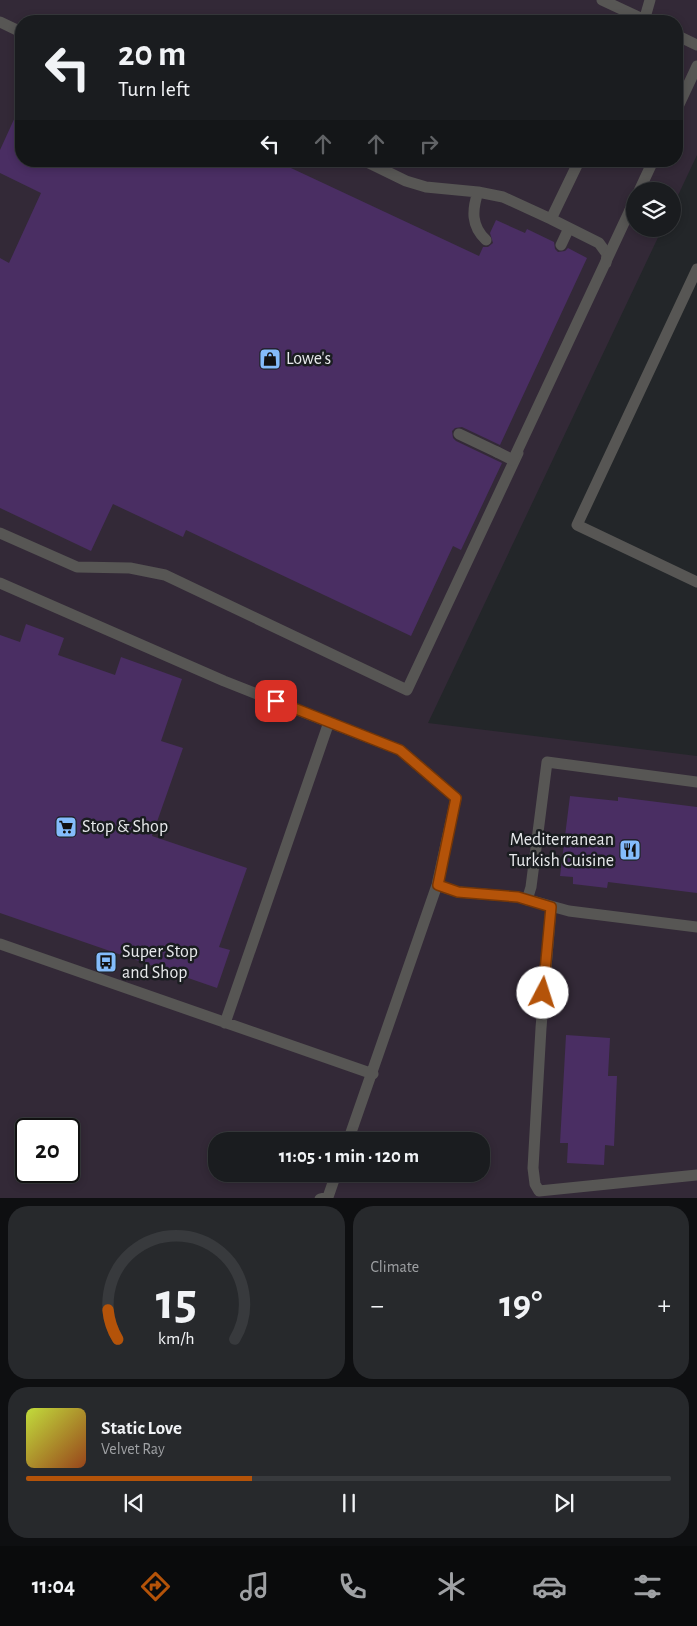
<!DOCTYPE html>
<html lang="en">
<head>
<meta charset="utf-8">
<style>
	body { margin:0; font-family:"Alegreya Sans",sans-serif; background:#27292c; color:#f1f3f6; height:100vh; display:flex; flex-direction:column; font-size:19px; white-space:nowrap }
	* { box-sizing:border-box; margin:0 }
	p { font-size:16px; color:#9fa1a4 }
	.icon { flex:none; width:28px; height:28px; fill:none; stroke:currentColor; stroke-width:2; stroke-linecap:round; stroke-linejoin:round }
	.map { position:relative; height:1198px; overflow:hidden }
	.details { display:flex; flex-direction:column; gap:8px; padding:8px; background:#0e0f11; flex:1 }
	.details>* { flex:none }
	.hud { position:absolute; left:15px; top:15px; width:668px; height:152px; border-radius:20px; box-shadow:0 2px 8px #0003,0 0 0 1px #383a3d; background:#1a1c1f; color:#f1f3f6; overflow:hidden }
	.buttons { position:absolute; left:626px; top:182px; display:grid; gap:10px }
	.buttons a { display:grid; place-items:center; width:55px; height:55px; border-radius:50%; background:#1a1c1f; box-shadow:0 2px 8px #0003,0 0 0 1px #383a3d; font-size:25px }
	.speed { position:absolute; left:15px; top:1118px; display:flex; gap:10px; font-size:25px; font-weight:700; text-align:center }
	.speed>* { display:grid; place-content:center; width:65px; height:65px; border-radius:50%; background:#1a1c1f; box-shadow:0 2px 8px #0003,0 0 0 1px #383a3d; line-height:1 }
	.speed .limit { border:2px solid #111; border-radius:8px; background:#fff; color:#111 }
	.pin { position:absolute; display:grid; place-items:center; width:42px; height:42px; color:#fff; margin:-21px; border-radius:10px; box-shadow:0 2px 8px #0006 }
	.me { position:absolute; width:55px; margin:-28px; rotate:5deg; stroke-linejoin:round; filter:drop-shadow(0 0 4px #0008) }
	.turn { display:flex; align-items:center; gap:18px; height:105px; padding:0 20px; font-size:22px }
	.turn .icon { width:65px; height:65px; stroke-width:2.5 }
	.turn b { display:block; font-size:35px; line-height:42px }
	.lanes { display:flex; align-items:center; height:48px; padding:0 20px; background:#0003; justify-content:center; gap:25px; direction:ltr }
	.lanes .off { opacity:.35 }
	.big { font-size:38px; font-weight:700; line-height:1.1 }
	.details .card { flex:1; display:flex; flex-direction:column; justify-content:center; gap:8px; min-width:0; padding:0 18px; border-radius:20px; background:#27292c }
	.details .dial { align-items:center; gap:0 }
	.dial svg { height:130px; overflow:visible; fill:none; stroke:#383a3d; stroke-width:7; stroke-linecap:round; text-anchor:middle }
	.dial text { fill:#f1f3f6; stroke:none }
	.song { display:flex; align-items:center; gap:15px }
	.cover { width:60px; height:60px; border-radius:8px; background:linear-gradient(135deg,hsl(70 70% 55%),hsl(20 70% 35%)) }
	.played { height:5px; border-radius:2px; background:linear-gradient(90deg,#b45309 35%,#383a3d 35%) }
	.keys { display:flex; justify-content:space-around; direction:ltr }
	.heat { display:flex; justify-content:space-between; align-items:center; font-size:28px; direction:ltr }
	.details .tiles { flex:1; display:grid; gap:8px; grid-template-columns:1fr 1fr }
	.card:last-child { grid-column:span 2 }
	.trip { position:absolute; left:208px; top:1132px; width:282px; height:50px; border-radius:20px; background:#1a1c1f; box-shadow:0 2px 8px #0003,0 0 0 1px #383a3d; font-weight:700; line-height:50px; text-align:center }
	.dock { display:flex; height:80px; justify-content:space-around; align-items:center; background:#0a0b0c; color:#9fa1a4 }
	.dock .icon { width:35px; height:35px }
	.dock .current { color:#b45309 }
	.dock b { font-size:22px; color:#f1f3f6 }
	.map>svg:first-child { display:block }
</style>
</head>
<body>
<div class="map">
<svg width="697" height="1199" viewBox="0 0 697 1199">
	<rect width="100%" height="100%" fill="#232629"/>
	<path fill="#332937" fill-rule="evenodd" d="M0,0H697V155L673,206L672,191H635V229H662L428,723L697,756V1198L0,1199ZM21,21H676V161H21ZM26,1129H69V1171H26ZM216,1141H481V1174H216Z"/>
	<path fill="#4a2e63" d="M21,104V161H276L479,256L483,247H488L493,243L490,233L496,220L525,233L527,229L554,242L555,249L558,252L565,251L568,248L587,258L500,445L462,427L455,428L452,431L453,438L456,441L502,463L461,550L453,546L411,636L186,530L183,537L113,504L91,551L0,508V258L9,263L41,193L0,173V150Z
		M26,624L64,638L58,655L115,675L121,657L182,679L161,741L183,748L152,836L247,868L219,947L230,950L217,988L0,913V635L20,642Z
		M570,796L618,801V797L697,807V893L608,882L607,888L573,884V877L560,876Z
		M566,1035L610,1038L608,1076H617L614,1146L605,1145L604,1165L567,1163L568,1143H560Z"/>
	<g fill="none" stroke-linecap="round" stroke-linejoin="round">
		<path stroke="#575654" stroke-width="11" d="M602,0L647,21
			M644,21L650,0
			M0,22L21,32
			M676,35L697,45
			M676,111L697,66
			M365,161L406,181L426,187L478,192L503,197L551,219
			M579,161L551,219L599,243L607,254L606,263
			M639,191L653,161
			M478,192C472,210 471,226 486,240
			M630,210L635,199
			M561,245L569,228
			M697,269L577,525L697,582
			M459,434L497,452
			M0,533L77,567L130,568L165,575L407,690L518,453
			M0,583L224,681L400,750L456,798L437,885L348,1141
			M437,885L458,892L518,897L569,911L697,927
			M527,900L531,887L547,762L697,782
			M551,907L541,1028L533,1168L535,1184L539,1191L697,1175
			M0,944L373,1074
			M225,1023L329,722
			M320,1199L328,1197L336,1174"/>
		<path stroke="#575654" stroke-width="11" d="M497,452L513,460L630,210"/>
	</g>
	<g fill="none" stroke-linecap="round" stroke-linejoin="round">
		<g stroke="#753606" stroke-width="12">
			<path id="route" d="M276,701L400,750L456,798L438,885L458,892L518,897L551,907L543,993"/>
		</g>
		<use href="#route" stroke="#b45309" stroke-width="9"/>
	</g>
	<defs>
		<g id="shop-square" transform="scale(1.125)"><rect x="-9" y="-9" width="18" height="18" rx="4" fill="#84bcfb" stroke="#1a1d20"/><path d="M-5-2.5h2.3a2.7 3.5 0 0 1 5.4 0H5L5.5 6h-11ZM-1.5-2.5h3a1.5 2.3 0 0 0-3 0Z" fill="#111"/></g>
		<g id="supermarket-square" transform="scale(1.125)"><rect x="-9" y="-9" width="18" height="18" rx="4" fill="#84bcfb" stroke="#1a1d20"/><path d="M-6-5.5h2.5l.6 2H6L4.5 2H-2.5L-4.4-4H-6ZM-1.5 3.2a1.3 1.3 0 1 0 .1 0ZM3 3.2a1.3 1.3 0 1 0 .1 0Z" fill="#111"/></g>
		<g id="restaurant-square" transform="scale(1.125)"><rect x="-9" y="-9" width="18" height="18" rx="4" fill="#84bcfb" stroke="#1a1d20"/><path d="M-5-6h1v4h1v-4h1v4h1v-4h1v5L-1.5 .5V6h-2V.5L-5-1ZM5-6V6H3V1.5H1.5Q1.5-4 5-6Z" fill="#111"/></g>
		<g id="bus-square" transform="scale(1.125)"><rect x="-9" y="-9" width="18" height="18" rx="4" fill="#84bcfb" stroke="#1a1d20"/><path d="M-5-6H5V4H4V6H2V4H-2V6H-4V4H-5ZM-3.5-4V0h7V-4ZM-3.5 1.2v1.5H-2V1.2ZM2 1.2v1.5H3.5V1.2Z" fill="#111"/></g>
	</defs>
	<g fill-rule="evenodd">
		<use href="#shop-square" x="270" y="359"/>
		<use href="#supermarket-square" x="66" y="827"/>
		<use href="#restaurant-square" x="630" y="850"/>
		<use href="#bus-square" x="106" y="962"/>
	</g>
	<g text-anchor="middle" dominant-baseline="central" stroke-width="5" stroke-linejoin="round" paint-order="stroke">
		<g font-size="18" fill="#e7e9eb" stroke="#1a1d20" text-anchor="start">
			<text x="286" y="359">Lowe's</text>
			<text x="82" y="827">Stop &amp; Shop</text>
			<text x="614" y="840" text-anchor="end">Mediterranean<tspan x="614" dy="21">Turkish Cuisine</tspan></text>
			<text x="122" y="952">Super Stop<tspan x="122" dy="21">and Shop</tspan></text>
		</g>
	</g>
</svg>
<div class="buttons">
<a><svg class="icon" aria-label="layers" viewBox="0 0 24 24"><path d="M12 4l9 5-9 5-9-5zM3 14l9 5 9-5"/></svg></a>
</div>
<div class="speed"><div class="limit">20</div></div>
<div class="pin" style="left:276px;top:701px;background:#d93025"><svg class="icon" aria-label="arrive" viewBox="0 0 24 24"><path d="M6 21V4h12l-3 4 3 4H6"/></svg></div>
<svg class="me" style="left:543px;top:993px" viewBox="-20 -20 40 40"><circle r="19" fill="#fff"/><path d="M0-13L10 11 0 6-10 11z" fill="#b45309"/></svg>
<div class="trip">11:05 · 1 min · 120 m</div>
<div class="hud">
<div class="turn"><svg class="icon" aria-label="left" viewBox="0 0 24 24"><path d="M17 20v-9H6M10 6l-5 5 5 5"/></svg><div><b>20 m</b>Turn left</div></div>
<div class="lanes"><svg class="icon" aria-label="left" viewBox="0 0 24 24"><path d="M17 20v-9H6M10 6l-5 5 5 5"/></svg><svg class="icon off" aria-label="ahead" viewBox="0 0 24 24"><path d="M12 20V5M6 11l6-6 6 6"/></svg><svg class="icon off" aria-label="ahead" viewBox="0 0 24 24"><path d="M12 20V5M6 11l6-6 6 6"/></svg><svg class="icon off" aria-label="right" viewBox="0 0 24 24"><path d="M7 20v-9h11M14 6l5 5-5 5"/></svg></div>
</div>
</div>
<section class="details">
<div class="tiles">
<div class="card dial"><svg viewBox="0 0 100 80">
<path d="M14 69A42 42 0 1 1 86 69"/>
<path d="M14 69A42 42 0 0 1 8 51" stroke="#b45309"/>
<text x="50" y="56" font-size="32" font-weight="700">15</text>
<text x="50" y="72" font-size="11">km/h</text>
</svg></div>
<div class="card"><p>Climate</p>
<div class="heat"><a>−</a><b class="big">19°</b><a>+</a></div>
</div>
<div class="card">
<div class="song"><i class="cover"></i><div><b>Static Love</b><p>Velvet Ray</p></div></div>
<div class="played"></div>
<div class="keys"><svg class="icon" aria-label="previous" viewBox="0 0 24 24"><path d="M18 5L8 12l10 7zM5 5v14"/></svg><svg class="icon" aria-label="pause" viewBox="0 0 24 24"><path d="M8 5v14M16 5v14"/></svg><svg class="icon" aria-label="next" viewBox="0 0 24 24"><path d="M6 5l10 7-10 7zM19 5v14"/></svg></div>
</div>
</div>
</section>
<nav class="dock">
<b>11:04</b>
<svg class="icon current" aria-label="directions" viewBox="0 0 24 24"><path d="M12 3l9 9-9 9-9-9zM9 14v-3h6M13 9l2 2-2 2"/></svg>
<svg class="icon" aria-label="music" viewBox="0 0 24 24"><path d="M9 18V5l10-2v13"/><circle cx="6" cy="18" r="3"/><circle cx="16" cy="16" r="3"/></svg>
<svg class="icon" aria-label="phone" viewBox="0 0 24 24"><path d="M5 4h4l2 5-3 2q2 4 5 5l2-3 5 2v4C11 20 4 13 5 4z"/></svg>
<svg class="icon" aria-label="climate" viewBox="0 0 24 24"><path d="M12 3v18M4 7l16 10M4 17L20 7"/></svg>
<svg class="icon" aria-label="car" viewBox="0 0 24 24"><path d="M5 17H2v-5l4-1 3-4h7l3 4 3 1v5h-3M9 17h6M6 11h13"/><circle cx="7" cy="17" r="2"/><circle cx="17" cy="17" r="2"/></svg>
<svg class="icon" aria-label="filters" viewBox="0 0 24 24"><path d="M4 7h16M4 17h16"/><circle cx="9" cy="7" r="2"/><circle cx="15" cy="17" r="2"/></svg>
</nav>
</body>
</html>
